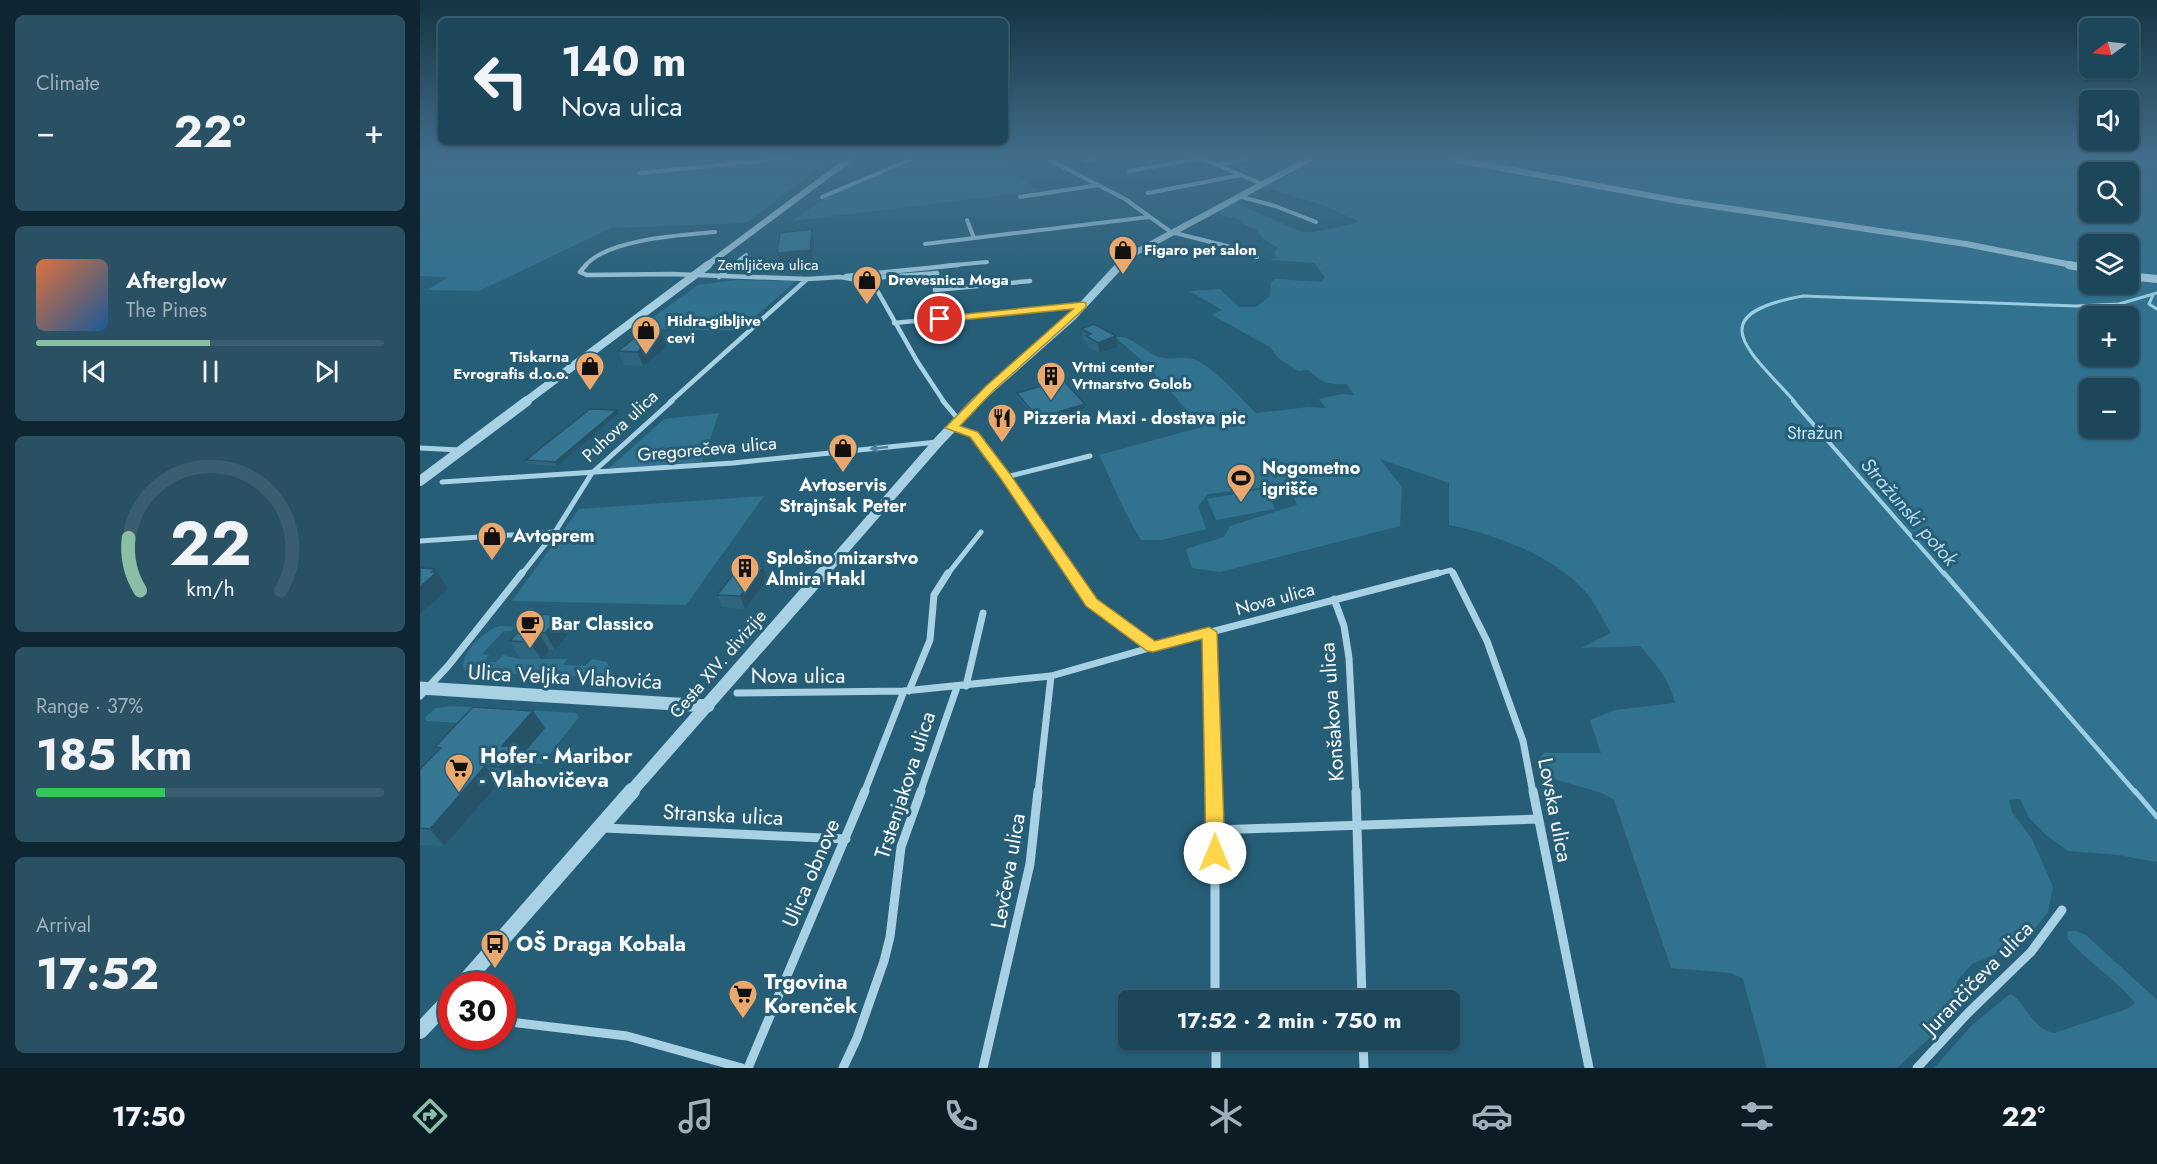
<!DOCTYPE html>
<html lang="en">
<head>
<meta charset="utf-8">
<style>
	body { margin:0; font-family:Jost,sans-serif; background:#295063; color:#f1f3f6; height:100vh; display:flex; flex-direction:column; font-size:22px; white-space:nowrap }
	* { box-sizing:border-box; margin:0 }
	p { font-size:20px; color:#a0b1bb }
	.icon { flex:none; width:33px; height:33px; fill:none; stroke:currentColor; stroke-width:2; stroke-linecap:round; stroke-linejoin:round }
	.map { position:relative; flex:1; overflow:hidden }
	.details { display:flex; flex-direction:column; gap:15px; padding:15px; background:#0f2632; width:420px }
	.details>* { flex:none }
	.hud { position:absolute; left:18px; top:18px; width:570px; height:126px; border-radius:9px; box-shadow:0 2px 4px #0004,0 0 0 2px #3a5e70; background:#1c465a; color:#f1f3f6; overflow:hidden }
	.needle { width:39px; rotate:255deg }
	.tools { position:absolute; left:1659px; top:18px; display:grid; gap:12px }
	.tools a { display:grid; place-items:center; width:60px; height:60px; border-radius:9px; background:#1c465a; box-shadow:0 2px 4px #0004,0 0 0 2px #3a5e70; font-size:30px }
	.speed { position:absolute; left:18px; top:972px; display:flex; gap:12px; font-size:30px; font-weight:700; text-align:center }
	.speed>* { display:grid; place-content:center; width:78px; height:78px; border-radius:50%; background:#1c465a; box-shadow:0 2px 4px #0004,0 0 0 2px #3a5e70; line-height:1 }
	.speed .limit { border:9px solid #d22; background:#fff; color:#111 }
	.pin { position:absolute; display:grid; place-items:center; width:51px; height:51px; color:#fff; margin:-26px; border:3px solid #fff; border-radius:50%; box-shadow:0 2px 6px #0007 }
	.me { position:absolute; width:66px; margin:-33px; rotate:0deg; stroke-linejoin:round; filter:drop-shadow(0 0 4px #0008) }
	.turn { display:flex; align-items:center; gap:21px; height:126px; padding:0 24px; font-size:27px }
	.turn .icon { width:78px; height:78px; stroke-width:2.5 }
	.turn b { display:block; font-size:42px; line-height:51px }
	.big { font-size:45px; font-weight:700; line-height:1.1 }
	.details .card { flex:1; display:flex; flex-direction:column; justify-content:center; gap:9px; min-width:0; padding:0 21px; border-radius:9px; background:#295063 }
	.details .dial { align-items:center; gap:0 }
	.dial svg { height:156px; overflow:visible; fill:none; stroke:#3a5e70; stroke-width:7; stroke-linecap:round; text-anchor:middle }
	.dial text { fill:#f1f3f6; stroke:none }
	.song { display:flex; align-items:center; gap:18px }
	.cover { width:72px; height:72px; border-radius:9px; background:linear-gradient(135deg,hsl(20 70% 55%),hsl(210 70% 35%)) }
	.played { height:6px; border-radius:3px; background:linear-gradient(90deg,#8abfa5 50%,#3a5e70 50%) }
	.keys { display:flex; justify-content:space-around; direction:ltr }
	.heat { display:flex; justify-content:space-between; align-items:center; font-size:33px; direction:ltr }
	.charge { height:9px; border-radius:4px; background:linear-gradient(90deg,#34c759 37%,#3a5e70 0) }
	.trip { position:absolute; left:698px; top:990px; width:342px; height:60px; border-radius:9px; background:#1c465a; box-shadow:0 2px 4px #0004,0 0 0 2px #3a5e70; font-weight:700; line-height:60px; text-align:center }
	.tabs { display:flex; height:96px; justify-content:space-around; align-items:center; background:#0b1c24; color:#a0b1bb }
	.tabs .icon { width:42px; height:42px }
	.tabs .on { color:#8abfa5 }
	.tabs b { font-size:27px; color:#f1f3f6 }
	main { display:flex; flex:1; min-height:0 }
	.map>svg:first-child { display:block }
</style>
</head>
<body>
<main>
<section class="details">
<div class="card"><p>Climate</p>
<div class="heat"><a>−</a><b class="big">22°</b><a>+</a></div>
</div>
<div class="card">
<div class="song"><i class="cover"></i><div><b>Afterglow</b><p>The Pines</p></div></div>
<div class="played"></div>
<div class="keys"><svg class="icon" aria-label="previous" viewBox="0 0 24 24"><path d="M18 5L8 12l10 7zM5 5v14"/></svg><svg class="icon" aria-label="pause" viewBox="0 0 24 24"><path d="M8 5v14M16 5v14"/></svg><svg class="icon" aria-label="next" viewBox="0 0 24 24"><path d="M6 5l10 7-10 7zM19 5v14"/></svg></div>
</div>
<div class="card dial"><svg viewBox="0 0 100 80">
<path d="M14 69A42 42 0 1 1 86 69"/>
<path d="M14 69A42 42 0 0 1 8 42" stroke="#8abfa5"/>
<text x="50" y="56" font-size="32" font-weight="700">22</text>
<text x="50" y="72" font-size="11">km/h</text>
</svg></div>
<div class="card"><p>Range · 37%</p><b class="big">185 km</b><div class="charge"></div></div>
<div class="card"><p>Arrival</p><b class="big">17:52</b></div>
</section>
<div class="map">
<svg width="1737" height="1068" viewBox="0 0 1737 1068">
	<rect width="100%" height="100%" fill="#265e78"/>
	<path fill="#31728f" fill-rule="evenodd" d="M27,158H412L326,223L191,228L59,291L7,290L28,277L0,276V170Z
		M548,158H578L618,191L372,221L402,200L435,183L480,165Z
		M902,158H948L978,164L1009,158H1737V862L1698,855L1648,851L1626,835L1610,819L1600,799L1589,800L1592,812L1612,839L1633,887L1628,912L1604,942L1552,964L1537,981L1530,1019L1477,1068H1347L1323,979L1311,973L1251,968L1194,800L1182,793L1127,777L1121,768L1120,758L1124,753H1181L1170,720L1195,710L1255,703C1250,680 1235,663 1220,646L1161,648L1191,633C1182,619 1175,602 1164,590C1132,555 1074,534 1029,525V483L960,459L982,487L980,526L800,572L772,568L766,549L804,537L810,526L877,505L870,484L788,494L778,506L786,529L742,540H721C704,513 693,484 679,455L782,427L726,364L695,337C711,335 723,350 736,356C748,361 761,356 773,359C794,366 819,397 836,413L888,407L906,408L899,399L922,394L934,395L927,384C909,385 902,383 888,370L878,371L858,358L850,347L792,315L802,310L769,291L800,289L819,307H836L850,296L851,283L855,279L901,282L905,277L894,263L849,260L857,258L854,254L858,248L845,240L835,229L825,225L822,220L805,216L798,212L814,202L882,232H893L933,224L937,222L936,220L900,204L843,187ZM1670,172H1708V212H1670ZM1670,244H1708V284H1670ZM1670,316H1708V356H1670ZM1670,388H1708V428H1670Z
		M316,280L376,281L319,331L218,328L278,285Z
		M299,413L282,462L188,469L244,419Z
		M845,489L855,509L796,520L787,499Z
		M344,496L266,605L92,601L159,509Z
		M80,626L95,627L91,631H84L62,654L69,655L64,662H76L83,655L100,659H147L143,665L165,666L172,659L187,662L189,667L181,677L59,673L44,670C39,653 65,630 80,626Z
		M32,706L157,713L159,717L122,764L96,763L125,728L6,721L5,717L16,708Z
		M1648,931H1656L1666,935L1737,1000V1068H1514L1552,1025L1590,994C1606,1001 1610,1028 1634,1033L1707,1009L1715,1003C1695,978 1667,962 1647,938Z"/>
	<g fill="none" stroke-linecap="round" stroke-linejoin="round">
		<path stroke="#9ccfe3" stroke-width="3" d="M1733,295L1729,304L1737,309
			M1375,402C1331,352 1278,315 1383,296L1656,306L1699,304L1737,293"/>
		<path stroke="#9ccfe3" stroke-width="4" d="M1373,401L1525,575"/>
		<path stroke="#9ccfe3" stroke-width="4.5" d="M1524,573L1716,793"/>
		<path stroke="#9ccfe3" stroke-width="5" d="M1715,791L1737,817"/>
		<path stroke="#a8d1e3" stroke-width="4" d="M626,158L705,199L751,232L807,246L837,257
			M781,158L842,184
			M665,160L677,158
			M798,165L829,158
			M709,171L781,158
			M219,173L373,158
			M728,193L821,175
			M818,196L855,206L896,222
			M402,197L494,158
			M600,197L679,185
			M547,220L554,238
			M505,244L729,217
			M165,266C187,239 261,235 295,232
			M312,266L326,255
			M523,266L567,262"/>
		<path stroke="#a8d1e3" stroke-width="4.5" d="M166,265L160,272L167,275L251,274L387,279L420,277L444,281L458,292L497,361L524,402
			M426,276L538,265
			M299,277L314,265
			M439,279L517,273L515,290L610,281
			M474,323L663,305
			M250,402L387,279"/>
		<path stroke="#a8d1e3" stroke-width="5" d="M523,401L539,420
			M531,428L554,435L586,477L652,575
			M0,448L40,450
			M586,477L670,456
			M22,482L313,463L517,442
			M0,541L135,532
			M101,575L135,532L172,473L252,401
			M527,575L561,532
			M1013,575L1031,570L1033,575"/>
		<path stroke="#a8d1e3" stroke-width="7" d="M651,573L671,602L733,647
			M1033,573L1067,641L1103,741L1113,793
			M914,599L924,626L929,658L936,793
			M789,632L795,793
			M546,686L563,613
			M489,691L510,640L514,595L528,573
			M317,693L484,691L631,676L733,647L1018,573
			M0,696L28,666L102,573
			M444,793L484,691
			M500,793L537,687
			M618,793L631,676"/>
		<path stroke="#a8d1e3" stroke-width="9" d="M795,791V1000
			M936,791L942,1000
			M1113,791L1169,1068
			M184,828L426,839
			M796,830L1118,819
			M82,1021L207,1036L322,1068
			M796,1040V1068
			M943,1040L944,1068
			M328,1068L445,791
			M423,1068L437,1038L464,961L470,937L481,847L501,791
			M563,1068L610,864L618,791
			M1497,1068L1548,1013L1611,952L1642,910"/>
		<path stroke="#a8d1e3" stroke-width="6" d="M1027,158L1259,201L1546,244L1657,266
			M286,266L431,158
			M698,266L711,255L891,158"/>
		<path stroke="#a8d1e3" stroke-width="8" d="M1649,265L1670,269
			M1708,276L1737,279
			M105,402L288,265
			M556,402L652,317L700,265"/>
		<path stroke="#a8d1e3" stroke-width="10" d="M0,481L107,401
			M402,575L518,442L557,401"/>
		<path stroke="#a8d1e3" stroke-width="13" d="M0,688L288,706
			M210,793L403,573"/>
		<path stroke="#a8d1e3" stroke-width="16" d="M41,986L212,791
			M0,1031L32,997"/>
	</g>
	<path fill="#2e667f" d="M661,329L696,336L697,347L679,353L668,347L667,342L663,340Z
		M241,332L247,347L223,366L204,365L198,351Z
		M597,393L665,408L618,421L597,396Z
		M198,414L137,466L108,464L106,460Z
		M343,567L348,579L325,609L302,607L297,595Z
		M114,614L150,632L135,650H129L121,659H100L90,641Z
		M113,711L125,728L102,755L108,764L91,785L78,784L24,846L0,845V769L17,751L15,747Z"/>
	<path fill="#265368" d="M392,229L394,239L393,259L360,263L357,253Z
		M241,332L247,347L223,366L217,352Z
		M696,336L697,347L679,353L678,343Z
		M665,404V408L618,421V418Z
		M197,410L198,414L137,466L135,462Z
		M343,567L348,579L325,609L320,596Z
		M15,569L28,589L0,614V587Z
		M141,615L150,632L135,650L125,633Z
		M119,632L129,650L121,659L110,642Z
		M113,711L125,728L102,755L108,764L91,785L79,767L82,746Z
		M65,766L78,784L24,846L10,829Z"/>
	<path fill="#367794" stroke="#265368" stroke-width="1.5" d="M392,229L390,250L357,253L360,233Z
		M674,324L696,336L678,343L666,336L671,334L661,329Z
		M222,332H241L217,352L198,351Z
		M643,380L665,404L618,418L597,393Z
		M170,409L197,410L135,462L106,460Z
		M321,565L343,567L320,596L297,595Z
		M0,568L15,569L12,572H17L0,587Z
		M114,614L141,615L125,633L119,632L110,642L90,641Z
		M53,707L113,711L82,746L96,747L79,767L65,766L10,829L0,828V769L21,748L15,747Z"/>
	<defs><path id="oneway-solid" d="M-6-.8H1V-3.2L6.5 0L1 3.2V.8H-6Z" transform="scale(1.5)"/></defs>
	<use fill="#4d8098" href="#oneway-solid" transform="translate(459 448) rotate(174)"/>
	<linearGradient id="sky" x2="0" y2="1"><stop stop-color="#153442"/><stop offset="0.51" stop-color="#416e8b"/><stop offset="1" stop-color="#416e8b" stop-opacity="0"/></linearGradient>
	<rect width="1737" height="308" fill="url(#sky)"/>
	<path fill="#ffd54a" stroke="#a68a30" stroke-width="1.5" d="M663,302L666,303V307L573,391L540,426L558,432L590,474L677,599L735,641L789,627L797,632L805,853L802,858L795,861L789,858L786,853L782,639L733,652L727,651L666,606L581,479L550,437L525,428L566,386L653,309L520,322L516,321V317Z"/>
	<defs>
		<g id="shop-pin" transform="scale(1.5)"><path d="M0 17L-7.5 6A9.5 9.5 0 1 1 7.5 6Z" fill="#eba86d" stroke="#265e78"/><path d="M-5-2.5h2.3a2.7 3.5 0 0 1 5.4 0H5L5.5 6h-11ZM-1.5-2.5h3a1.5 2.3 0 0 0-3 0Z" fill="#111"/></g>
		<g id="building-pin" transform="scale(1.5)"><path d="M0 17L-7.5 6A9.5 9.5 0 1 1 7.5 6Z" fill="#eba86d" stroke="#265e78"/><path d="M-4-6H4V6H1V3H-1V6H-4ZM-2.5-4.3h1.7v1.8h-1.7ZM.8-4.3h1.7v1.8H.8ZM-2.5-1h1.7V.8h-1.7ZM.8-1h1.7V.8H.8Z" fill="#111"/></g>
		<g id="restaurant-pin" transform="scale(1.5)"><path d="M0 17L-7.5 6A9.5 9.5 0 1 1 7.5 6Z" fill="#eba86d" stroke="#265e78"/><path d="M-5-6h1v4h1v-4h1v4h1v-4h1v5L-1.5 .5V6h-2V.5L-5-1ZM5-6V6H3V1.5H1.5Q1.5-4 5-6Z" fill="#111"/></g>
		<g id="stadium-pin" transform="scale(1.5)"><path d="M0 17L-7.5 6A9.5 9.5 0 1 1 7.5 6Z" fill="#eba86d" stroke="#265e78"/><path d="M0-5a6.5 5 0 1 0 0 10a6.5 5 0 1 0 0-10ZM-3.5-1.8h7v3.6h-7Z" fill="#111"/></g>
		<g id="cafe-pin" transform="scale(1.5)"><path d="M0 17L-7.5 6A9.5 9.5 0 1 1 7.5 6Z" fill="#eba86d" stroke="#265e78"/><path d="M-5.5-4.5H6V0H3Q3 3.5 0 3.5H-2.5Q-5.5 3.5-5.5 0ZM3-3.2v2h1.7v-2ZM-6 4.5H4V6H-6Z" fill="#111"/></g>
		<g id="supermarket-pin" transform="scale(1.5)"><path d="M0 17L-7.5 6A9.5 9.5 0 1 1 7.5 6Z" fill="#eba86d" stroke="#265e78"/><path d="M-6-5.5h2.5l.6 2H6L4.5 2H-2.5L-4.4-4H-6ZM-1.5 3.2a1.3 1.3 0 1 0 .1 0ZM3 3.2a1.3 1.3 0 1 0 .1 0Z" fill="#111"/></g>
		<g id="bus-pin" transform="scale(1.5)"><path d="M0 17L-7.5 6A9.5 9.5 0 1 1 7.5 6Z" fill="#eba86d" stroke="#265e78"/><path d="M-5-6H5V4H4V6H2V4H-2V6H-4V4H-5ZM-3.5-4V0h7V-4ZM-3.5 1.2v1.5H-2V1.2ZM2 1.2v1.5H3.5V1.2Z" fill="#111"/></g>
	</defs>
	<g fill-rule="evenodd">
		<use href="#shop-pin" x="703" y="250"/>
		<use href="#shop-pin" x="447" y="280"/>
		<use href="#shop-pin" x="226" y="330"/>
		<use href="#shop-pin" x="170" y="366"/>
		<use href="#building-pin" x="631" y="376"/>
		<use href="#restaurant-pin" x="582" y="418"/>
		<use href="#shop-pin" x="423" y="448"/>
		<use href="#stadium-pin" x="821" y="478"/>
		<use href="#shop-pin" x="72" y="536"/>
		<use href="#building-pin" x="325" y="568"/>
		<use href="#cafe-pin" x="110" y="624"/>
		<use href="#supermarket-pin" x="39" y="768"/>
		<use href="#bus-pin" x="75" y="944"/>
		<use href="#supermarket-pin" x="323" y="994"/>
	</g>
	<g text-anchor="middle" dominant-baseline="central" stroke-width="6" stroke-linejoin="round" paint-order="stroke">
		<g font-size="15" font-weight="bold" fill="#fff" stroke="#265e78" text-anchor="start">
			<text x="724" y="250">Figaro pet salon</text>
			<text x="468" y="280">Drevesnica Moga</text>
			<text x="247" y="321">Hidra-gibljive<tspan x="247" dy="17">cevi</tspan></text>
			<text x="149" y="357" text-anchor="end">Tiskarna<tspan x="149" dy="17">Evrografis d.o.o.</tspan></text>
			<text x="652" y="367">Vrtni center<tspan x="652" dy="17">Vrtnarstvo Golob</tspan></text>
		</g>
		<g font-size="15" fill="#fff" stroke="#265e78">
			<text x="348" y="265">Zemljičeva ulica</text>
		</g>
		<g font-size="18" font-weight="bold" fill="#fff" stroke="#265e78" text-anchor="start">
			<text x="603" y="418">Pizzeria Maxi - dostava pic</text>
			<text x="842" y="468">Nogometno<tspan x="842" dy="21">igrišče</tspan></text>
			<text x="423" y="485" text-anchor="middle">Avtoservis<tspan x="423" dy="21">Strajnšak Peter</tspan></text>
			<text x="93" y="536">Avtoprem</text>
			<text x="346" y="558">Splošno mizarstvo<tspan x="346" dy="21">Almira Hakl</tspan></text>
			<text x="131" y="624">Bar Classico</text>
		</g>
		<g font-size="18" fill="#fff" stroke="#265e78">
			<text transform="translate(200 426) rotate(-43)">Puhova ulica</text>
			<text transform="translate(287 449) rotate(-5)">Gregorečeva ulica</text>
			<text transform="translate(855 599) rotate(-15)">Nova ulica</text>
			<text transform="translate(298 664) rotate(-49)">Cesta XIV. divizije</text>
		</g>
		<g font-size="18" fill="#cae6f3" stroke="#265e78">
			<text x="1395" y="433">Stražun</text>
		</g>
		<g font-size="20" font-style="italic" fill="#b3daeb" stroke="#265e78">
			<text transform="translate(1489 512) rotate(49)">Stražunski potok</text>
		</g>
		<g font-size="21" fill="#fff" stroke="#265e78">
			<text x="378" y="676">Nova ulica</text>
			<text transform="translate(145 677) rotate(3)">Ulica Veljka Vlahovića</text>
			<text transform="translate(912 712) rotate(-94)">Konšakova ulica</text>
			<text transform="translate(485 785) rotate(-72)">Trstenjakova ulica</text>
			<text transform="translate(1135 810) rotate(79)">Lovska ulica</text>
			<text transform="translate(303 815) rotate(3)">Stranska ulica</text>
			<text transform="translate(588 871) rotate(-80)">Levčeva ulica</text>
			<text transform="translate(391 873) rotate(-67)">Ulica obnove</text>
			<text transform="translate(1558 978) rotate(-46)">Jurančičeva ulica</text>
		</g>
		<g font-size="21" font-weight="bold" fill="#fff" stroke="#265e78" text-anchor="start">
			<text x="60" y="756">Hofer - Maribor<tspan x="60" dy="24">- Vlahovičeva</tspan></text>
			<text x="96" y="944">OŠ Draga Kobala</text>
			<text x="344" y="982">Trgovina<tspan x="344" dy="24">Korenček</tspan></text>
		</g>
	</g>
</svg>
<div class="tools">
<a><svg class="needle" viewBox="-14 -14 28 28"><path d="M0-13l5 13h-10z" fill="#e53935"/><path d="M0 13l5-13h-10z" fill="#a0b1bb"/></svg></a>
<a><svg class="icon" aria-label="sound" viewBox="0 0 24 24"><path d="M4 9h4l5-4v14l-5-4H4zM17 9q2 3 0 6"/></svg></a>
<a><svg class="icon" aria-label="search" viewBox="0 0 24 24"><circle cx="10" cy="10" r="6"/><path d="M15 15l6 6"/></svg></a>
<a><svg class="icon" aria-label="layers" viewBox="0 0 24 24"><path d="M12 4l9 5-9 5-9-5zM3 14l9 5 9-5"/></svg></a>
<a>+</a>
<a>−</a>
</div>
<div class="speed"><div class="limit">30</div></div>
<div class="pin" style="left:520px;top:319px;background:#d93025"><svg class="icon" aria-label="arrive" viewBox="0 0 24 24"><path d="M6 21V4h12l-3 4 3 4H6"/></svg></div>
<svg class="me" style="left:795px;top:853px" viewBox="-20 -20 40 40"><circle r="19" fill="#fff"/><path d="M0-13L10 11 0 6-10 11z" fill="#ffd54a"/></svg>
<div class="trip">17:52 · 2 min · 750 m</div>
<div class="hud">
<div class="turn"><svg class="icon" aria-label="left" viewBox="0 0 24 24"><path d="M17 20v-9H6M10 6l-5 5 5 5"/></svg><div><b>140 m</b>Nova ulica</div></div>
</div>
</div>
</main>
<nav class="tabs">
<b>17:50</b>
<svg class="icon on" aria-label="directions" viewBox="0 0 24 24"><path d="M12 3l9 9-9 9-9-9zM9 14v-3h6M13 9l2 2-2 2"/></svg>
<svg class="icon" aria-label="music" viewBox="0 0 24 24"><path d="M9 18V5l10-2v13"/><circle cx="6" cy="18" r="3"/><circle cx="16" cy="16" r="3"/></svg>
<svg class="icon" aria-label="phone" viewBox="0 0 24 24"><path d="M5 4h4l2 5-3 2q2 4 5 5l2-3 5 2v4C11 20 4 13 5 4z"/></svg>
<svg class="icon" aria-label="climate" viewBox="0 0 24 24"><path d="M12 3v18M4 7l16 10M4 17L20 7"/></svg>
<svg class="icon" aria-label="car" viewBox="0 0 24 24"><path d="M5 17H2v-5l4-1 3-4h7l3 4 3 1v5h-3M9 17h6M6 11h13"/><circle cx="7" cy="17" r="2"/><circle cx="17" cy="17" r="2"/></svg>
<svg class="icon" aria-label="filters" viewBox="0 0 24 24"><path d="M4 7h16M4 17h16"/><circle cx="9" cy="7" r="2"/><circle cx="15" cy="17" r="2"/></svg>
<b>22°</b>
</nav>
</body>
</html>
